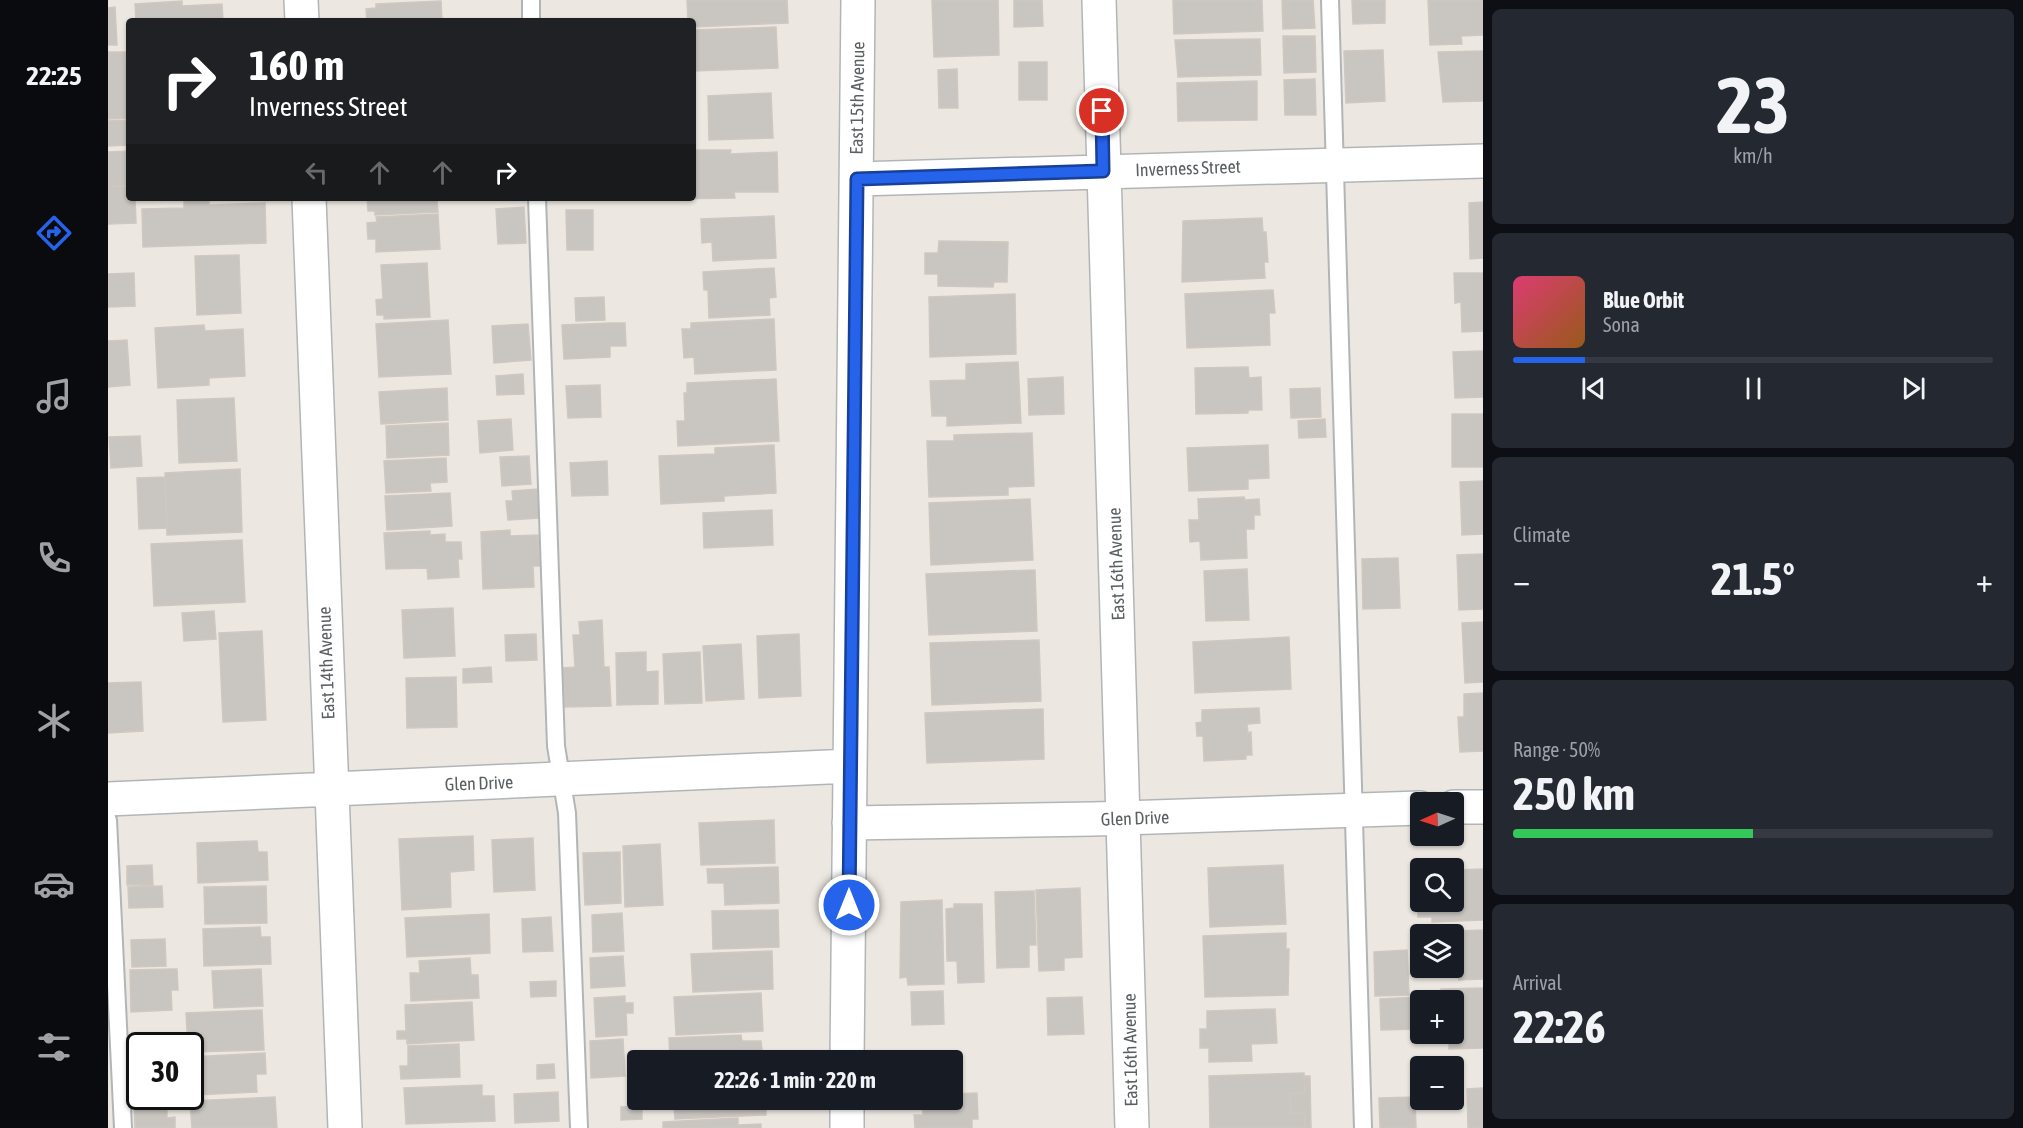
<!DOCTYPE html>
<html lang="en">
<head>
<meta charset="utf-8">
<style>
	body { margin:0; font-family:"Asap Condensed",sans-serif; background:#242831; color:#f1f3f6; height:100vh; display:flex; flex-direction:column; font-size:22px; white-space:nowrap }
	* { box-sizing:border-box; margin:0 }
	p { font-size:20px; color:#9ea1a6 }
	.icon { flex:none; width:33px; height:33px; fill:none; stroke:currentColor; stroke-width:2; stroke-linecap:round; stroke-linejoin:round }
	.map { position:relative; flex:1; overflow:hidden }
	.details { display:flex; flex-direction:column; gap:9px; padding:9px; background:#0d0f14; width:540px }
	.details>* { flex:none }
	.guide { position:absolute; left:18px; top:18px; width:570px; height:183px; border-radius:6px; box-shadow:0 2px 4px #0004; background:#202124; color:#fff; overflow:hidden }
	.needle { width:39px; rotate:267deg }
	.buttons { position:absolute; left:1302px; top:792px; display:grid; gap:12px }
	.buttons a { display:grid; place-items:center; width:54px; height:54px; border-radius:6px; background:#171b24; box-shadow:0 2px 4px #0004; font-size:30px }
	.speed { position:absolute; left:18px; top:1032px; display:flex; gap:12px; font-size:30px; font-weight:700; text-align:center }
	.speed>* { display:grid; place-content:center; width:78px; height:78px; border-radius:50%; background:#171b24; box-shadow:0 2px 4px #0004; line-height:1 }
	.speed .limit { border:3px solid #111; border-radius:9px; background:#fff; color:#111 }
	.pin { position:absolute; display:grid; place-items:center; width:51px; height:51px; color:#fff; margin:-26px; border:3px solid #fff; border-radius:50%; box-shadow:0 2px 6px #0007 }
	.me { position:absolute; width:66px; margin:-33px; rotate:0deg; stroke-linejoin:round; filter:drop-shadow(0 0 4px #0008) }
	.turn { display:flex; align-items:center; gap:21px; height:126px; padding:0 24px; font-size:27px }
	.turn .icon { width:78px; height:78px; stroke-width:2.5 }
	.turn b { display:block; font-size:42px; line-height:51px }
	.lanes { display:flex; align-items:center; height:57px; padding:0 24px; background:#0003; justify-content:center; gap:30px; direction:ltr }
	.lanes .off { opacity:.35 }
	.big { font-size:45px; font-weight:700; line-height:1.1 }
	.details .tile { flex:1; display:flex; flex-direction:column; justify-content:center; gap:9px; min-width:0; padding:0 21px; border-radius:9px; background:#242831 }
	.details .dial { align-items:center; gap:0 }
	.dial b { font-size:78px; line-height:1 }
	.song { display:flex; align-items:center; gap:18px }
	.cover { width:72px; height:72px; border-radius:9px; background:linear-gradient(135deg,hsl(340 70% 55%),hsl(30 70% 35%)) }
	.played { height:6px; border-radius:3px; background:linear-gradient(90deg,#2563eb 15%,#363941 15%) }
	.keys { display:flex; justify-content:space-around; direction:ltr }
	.heat { display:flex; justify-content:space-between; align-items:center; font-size:33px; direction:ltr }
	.charge { height:9px; border-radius:4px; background:linear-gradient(90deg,#34c759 50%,#363941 0) }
	.trip { position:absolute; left:519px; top:1050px; width:336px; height:60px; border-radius:6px; background:#171b24; box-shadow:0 2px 4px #0004; font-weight:700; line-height:60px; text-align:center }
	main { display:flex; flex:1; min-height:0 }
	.tabs { display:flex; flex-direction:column; width:108px; justify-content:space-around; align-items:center; background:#090b0e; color:#9ea1a6 }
	.tabs .icon { width:42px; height:42px }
	.tabs .active { color:#2563eb }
	.tabs b { font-size:27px; color:#f1f3f6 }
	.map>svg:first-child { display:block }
</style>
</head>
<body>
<main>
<nav class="tabs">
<b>22:25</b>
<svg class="icon active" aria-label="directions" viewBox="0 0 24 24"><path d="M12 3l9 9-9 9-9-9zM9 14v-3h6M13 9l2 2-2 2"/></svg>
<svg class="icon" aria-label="music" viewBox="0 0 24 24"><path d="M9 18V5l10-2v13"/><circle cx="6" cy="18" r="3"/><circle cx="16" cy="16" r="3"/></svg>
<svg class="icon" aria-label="phone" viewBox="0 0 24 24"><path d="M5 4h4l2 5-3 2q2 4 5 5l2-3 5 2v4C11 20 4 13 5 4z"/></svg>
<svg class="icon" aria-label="climate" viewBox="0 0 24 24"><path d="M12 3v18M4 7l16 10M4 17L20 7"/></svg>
<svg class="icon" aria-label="car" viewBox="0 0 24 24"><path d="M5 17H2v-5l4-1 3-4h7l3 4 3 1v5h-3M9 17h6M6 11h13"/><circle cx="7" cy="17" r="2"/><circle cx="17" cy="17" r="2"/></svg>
<svg class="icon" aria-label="filters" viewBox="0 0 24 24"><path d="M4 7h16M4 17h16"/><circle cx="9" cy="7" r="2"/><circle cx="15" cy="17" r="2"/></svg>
</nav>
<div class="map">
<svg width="1375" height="1128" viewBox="0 0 1375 1128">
	<rect width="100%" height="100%" fill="#ece8e1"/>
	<path fill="#c9c5c0" stroke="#d0c8c0" stroke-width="1.5" d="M579,0H679L680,23L585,27V21H580Z
		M824,0H890L891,55L826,57Z
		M906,0H934L935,26L906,27Z
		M1065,0H1154L1155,31L1066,34Z
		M1174,0H1205L1207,28L1175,29Z
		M1244,0H1277V23L1245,24Z
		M1320,0H1375V35L1353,36L1354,44L1322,45Z
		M74,1V6L114,4L115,21H28L27,4Z
		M333,1L334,21H259L258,9L268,8V4Z
		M7,7L9,45H0V8Z
		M668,27L670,68L585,71V30Z
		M1175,36H1207L1208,72L1176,73Z
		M1152,39L1153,75L1070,77L1067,40Z
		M1275,50L1277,101L1238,103L1236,51Z
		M1375,51V101L1335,102L1330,52Z
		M0,52H18L21,118L0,119Z
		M911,62H939V100H911Z
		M849,69L850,108H831L830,70Z
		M1207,79L1208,115H1177L1176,80Z
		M1149,81V120L1070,121L1069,83Z
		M663,93L665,138L601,140L600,96Z
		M21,120V145L0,146V121Z
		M585,150H623L622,154L669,152L670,192H626L627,198L558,199L585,198Z
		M21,151V185L0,187V152Z
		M21,186V198H27L28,223L0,224V187Z
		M76,198H101V205L157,203L158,243L35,247L34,209L76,208Z
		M259,198H329L330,212L267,215V211H260Z
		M1375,202V258L1362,259L1361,203Z
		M416,207L418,243L390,244L388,209Z
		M458,210H485V250H459Z
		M330,214L332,249L268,252V239H260L259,223L269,222L268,217Z
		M666,216L668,258L605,261L604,242L594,243L593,219Z
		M1154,218L1155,232H1158L1160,262H1156L1157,278L1074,282L1075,221Z
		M831,241L900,242L899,282H886L885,287L830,286V274H817V253H830Z
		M131,255L133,313L89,315L87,256Z
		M319,263L322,317L276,319V315H269L268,300L275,299L273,265Z
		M666,268L668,297L661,298L662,315L601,318L600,290H596L595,272Z
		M26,273L27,306L0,307V274Z
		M1346,273H1375V331L1354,332L1353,302L1347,303Z
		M1165,290L1167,313H1161L1162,345L1079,348L1077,294Z
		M907,294L908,354L822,357L821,297Z
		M496,297L497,320L468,321L467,298Z
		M666,319L668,370L587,374L586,357L576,358L574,329H583V323Z
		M340,320L343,374L271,377L268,324Z
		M501,323H517L518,346H502V357L456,359L454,325Z
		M420,324L423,360L386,363L384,326Z
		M96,325L97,331L135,329L137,376L101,378V385L50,388L47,328Z
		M19,340L22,385L0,387V341Z
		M1375,351V397L1347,398L1345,352Z
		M910,362L913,423L839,426V416H824L822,381L858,380V364Z
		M1140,367L1141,378L1153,377L1154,410H1140V413L1088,414L1087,368Z
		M415,374L416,394L389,395L388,376Z
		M955,377L956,414L921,415L920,379Z
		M668,379L671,441L570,446L569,421H577L576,393H579V383Z
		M492,385L493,417L460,418L458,386Z
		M339,388L340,420L273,424L271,392Z
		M1212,388L1213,417L1183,418L1182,389Z
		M126,398L129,461L71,463L69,400Z
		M1344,414H1375V467H1344Z
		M403,419L405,450L372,453L370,421Z
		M1217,419L1218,437L1191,438L1190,421Z
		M340,423L341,455L279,458L278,426Z
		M924,433L926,486L900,487V495L821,497L819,441H846V435Z
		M32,436L34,466L3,468L1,437Z
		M666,445L668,493L616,496V501L553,504L551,456L607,454V448Z
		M1160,445L1161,478L1140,479V489L1081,491L1079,448Z
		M421,456L423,484L394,486L392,457Z
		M338,458L339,482L322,483L323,491L278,493L276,461Z
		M499,461L500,495L464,496L462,463Z
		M132,469L134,532L59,535L57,473Z
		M57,477L59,528L31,529L29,478Z
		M1375,481V534L1354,535L1352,482Z
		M430,489L432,518L400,520L398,501H405L404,491Z
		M342,493L344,526L279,530L277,496Z
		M1136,497L1137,500L1151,499L1152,515H1146V529H1138L1139,558L1093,560L1092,541L1082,542L1081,520H1091L1090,499Z
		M922,499L925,560L823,565L821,503Z
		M664,510L665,545L596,548L595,513Z
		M402,530V536L430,535L432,566H425L426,587L375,589L373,532Z
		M322,531V535L337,534V542H353L354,559H350L351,577L320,579L319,568L278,569L276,533Z
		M134,540L137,602L46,606L43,544Z
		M1375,554V609L1351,610L1349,555Z
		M1290,558L1292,608L1255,609L1254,559Z
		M1139,569L1141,620L1098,621L1096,571Z
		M927,570L929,631L821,635L818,574Z
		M345,608L347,656L296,658L294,610Z
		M106,611L108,639L76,641L74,613Z
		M494,620L496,667H501L503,706L457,707L455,668L467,667L465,635H472L471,622Z
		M1375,622V682L1357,683L1354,623Z
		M154,631L158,720L115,722L111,633Z
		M428,634L429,660L398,661L397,635Z
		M691,634L693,696L651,698L649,636Z
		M1181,637L1183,689L1087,693L1085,642Z
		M931,640L933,701L824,705L822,643Z
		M633,644L636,699L598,701L595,646Z
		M538,652V672L550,671V704L509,705L508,653Z
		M592,652L594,703L557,704L555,654Z
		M383,667L384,682L355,683V669Z
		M348,677L349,727L299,728L298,678Z
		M33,682L35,731L0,733V683Z
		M1375,693V751L1352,752L1350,717H1356V694Z
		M1151,708L1152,723L1139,724L1140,733L1143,732L1144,755H1138V759L1096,761L1095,736H1089L1088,723L1094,722V710Z
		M935,709L936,759L819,763L817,713Z
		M666,820L667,863L593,865L591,823Z
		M365,836L366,870L342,872L343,907L294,910L291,839Z
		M425,838L427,890L386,892L384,840Z
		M149,841L150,852H159L160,880L90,883L89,843Z
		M552,844L555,905L517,907L515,846Z
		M512,852L513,903L477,905L475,853Z
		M44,865L45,885H19V866Z
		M1175,865L1178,924L1102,927L1100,868Z
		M670,867L671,903L617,905L616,883H600L599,869Z
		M1375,869V920L1324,922V917H1310L1308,876H1312V902H1346L1347,870Z
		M54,886L55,907L21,908L20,887Z
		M158,886L159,923L97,924L96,887Z
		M972,888L974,957L956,958V970L931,971L928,890Z
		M926,891L928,945H921V967L889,968L887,892Z
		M834,900L836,984L800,985L799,977L792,978L793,902Z
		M846,904H874L876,982L850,983L849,961H839L838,909L846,908Z
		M670,910L671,947L605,949L604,911Z
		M514,913L516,951L485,952L484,915Z
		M381,914L382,953L299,957L297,918Z
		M443,917L445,951L415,952L414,919Z
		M152,927L153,937H162L163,964L96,966L95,929Z
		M1375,930V979L1351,980L1349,931Z
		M1178,933V949H1181L1180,995L1097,997L1095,936Z
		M57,939L58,966L24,967L23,940Z
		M1299,950L1301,995L1267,996L1266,952Z
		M664,951L665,989L585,992L583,954Z
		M515,956L517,986L483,988L482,958Z
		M362,958L363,975H370L371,998L303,1001L302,973H312L311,961Z
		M63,969H69L70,990H63L64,1010L23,1012L22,970Z
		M153,969L155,1006L106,1008L104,971Z
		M448,981V996L423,997L422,982Z
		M1375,988V1048L1341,1049V1034H1346V1000H1333V989Z
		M835,991L836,1024L804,1025L803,992Z
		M653,993L655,1031L568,1035L566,997Z
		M517,996V1003H525V1013H518L519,1035L488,1037L486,998Z
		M974,997L976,1034L940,1035L939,998Z
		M1309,997L1311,1029L1273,1030L1272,999Z
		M364,1002L366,1040L299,1044V1039H289V1031H298L297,1005Z
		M1167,1009L1169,1043L1143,1044L1144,1061L1101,1062V1048H1092V1029H1099V1011Z
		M154,1010L156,1050L82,1052V1046H80L78,1013Z
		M633,1035L634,1041H653L655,1060H562L561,1038Z
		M515,1039L517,1076L483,1078L482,1041Z
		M351,1044L352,1077L293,1079L292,1066H300V1046Z
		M157,1053L158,1074H148L149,1092L87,1095L86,1078H82V1057Z
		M446,1064L447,1078L429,1079V1065Z
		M1196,1073L1197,1093H1182L1183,1113H1196L1197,1128H1102L1101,1076Z
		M1196,1076H1202L1203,1128H1197L1196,1113H1183L1182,1093H1197Z
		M374,1085V1096H386L387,1121L298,1124L296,1088Z
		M1375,1088V1128H1360L1359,1089Z
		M450,1092L451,1121L407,1123L406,1094Z
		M869,1093L870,1119H864V1128H807L806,1115H815L814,1100H844V1094Z
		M59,1097V1118L67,1117V1128H27L26,1098Z
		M167,1097L169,1128H84L82,1101Z
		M1307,1097L1308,1128H1272L1271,1098Z
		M560,1100H658V1115L567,1119L566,1108L560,1109Z
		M534,1106V1119L513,1120V1107Z
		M630,1118V1125L653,1124V1128H555V1122Z"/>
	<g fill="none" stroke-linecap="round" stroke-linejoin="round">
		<g stroke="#b2b5b8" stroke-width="20">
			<path id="service" d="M423,0V21
				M1222,0L1255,1128
				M429,198L448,746L459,813L471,1128
				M0,820L15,1128"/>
		</g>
		<g stroke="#b2b5b8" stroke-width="36">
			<path id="minor" d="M193,0L194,21
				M991,0L1024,1128
				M749,179L1375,161
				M201,198L237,1128
				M0,799L742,766
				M1346,807H1375
				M741,823L985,819L1312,808
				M739,1060L750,0
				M739,1128V1100"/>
		</g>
		<use href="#service" stroke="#fff" stroke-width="16"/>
		<use href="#minor" stroke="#fff" stroke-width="33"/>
	</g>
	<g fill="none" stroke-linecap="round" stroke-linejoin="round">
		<g stroke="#184099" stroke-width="15">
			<path id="route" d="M741,905L749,179L995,171L994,111"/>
		</g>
		<use href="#route" stroke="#2563eb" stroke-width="10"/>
	</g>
	<g text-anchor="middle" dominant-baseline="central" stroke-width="6" stroke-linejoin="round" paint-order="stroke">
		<g font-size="18" fill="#5a5f61" stroke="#fff">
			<text transform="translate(749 98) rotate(-89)">East 15th Avenue</text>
			<text transform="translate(1080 168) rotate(-2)">Inverness Street</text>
			<text transform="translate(1008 564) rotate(-92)">East 16th Avenue</text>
			<text transform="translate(218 663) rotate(-92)">East 14th Avenue</text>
			<text transform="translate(371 783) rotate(-2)">Glen Drive</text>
			<text transform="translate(1027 818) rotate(-2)">Glen Drive</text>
			<text transform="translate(1022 1050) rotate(-91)">East 16th Avenue</text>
		</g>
	</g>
</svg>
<div class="buttons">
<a><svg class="needle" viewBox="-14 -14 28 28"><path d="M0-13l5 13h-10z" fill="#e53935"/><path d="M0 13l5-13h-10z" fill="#9ea1a6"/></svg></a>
<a><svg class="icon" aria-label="search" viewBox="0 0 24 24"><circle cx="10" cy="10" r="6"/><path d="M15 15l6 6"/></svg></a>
<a><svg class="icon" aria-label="layers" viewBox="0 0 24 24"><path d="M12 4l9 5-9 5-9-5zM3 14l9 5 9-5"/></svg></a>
<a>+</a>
<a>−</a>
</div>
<div class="speed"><div class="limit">30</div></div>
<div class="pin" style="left:994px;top:111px;background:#d93025"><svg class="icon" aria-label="arrive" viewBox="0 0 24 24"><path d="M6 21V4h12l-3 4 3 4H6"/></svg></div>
<svg class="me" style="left:741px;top:905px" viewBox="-20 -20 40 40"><circle r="17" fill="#2563eb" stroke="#fff" stroke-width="3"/><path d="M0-11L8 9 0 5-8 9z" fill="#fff"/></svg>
<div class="trip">22:26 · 1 min · 220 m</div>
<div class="guide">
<div class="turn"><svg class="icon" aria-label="right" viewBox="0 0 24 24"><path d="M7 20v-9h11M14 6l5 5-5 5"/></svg><div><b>160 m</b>Inverness Street</div></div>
<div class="lanes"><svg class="icon off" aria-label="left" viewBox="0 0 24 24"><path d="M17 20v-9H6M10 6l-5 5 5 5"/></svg><svg class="icon off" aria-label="ahead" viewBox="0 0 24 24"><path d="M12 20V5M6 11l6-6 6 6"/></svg><svg class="icon off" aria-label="ahead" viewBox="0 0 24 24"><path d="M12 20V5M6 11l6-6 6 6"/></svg><svg class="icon" aria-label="right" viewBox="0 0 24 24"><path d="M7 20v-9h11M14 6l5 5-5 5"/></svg></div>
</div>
</div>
<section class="details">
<div class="tile dial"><b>23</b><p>km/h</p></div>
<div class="tile">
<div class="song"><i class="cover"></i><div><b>Blue Orbit</b><p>Sona</p></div></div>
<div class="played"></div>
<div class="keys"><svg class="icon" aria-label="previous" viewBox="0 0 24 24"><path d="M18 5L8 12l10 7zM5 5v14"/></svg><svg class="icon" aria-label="pause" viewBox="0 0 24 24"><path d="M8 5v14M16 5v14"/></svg><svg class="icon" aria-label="next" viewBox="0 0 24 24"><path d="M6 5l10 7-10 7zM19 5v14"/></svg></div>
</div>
<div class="tile"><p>Climate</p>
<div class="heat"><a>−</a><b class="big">21.5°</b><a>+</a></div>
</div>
<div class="tile"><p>Range · 50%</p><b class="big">250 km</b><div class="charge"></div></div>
<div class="tile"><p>Arrival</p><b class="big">22:26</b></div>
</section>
</main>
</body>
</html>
